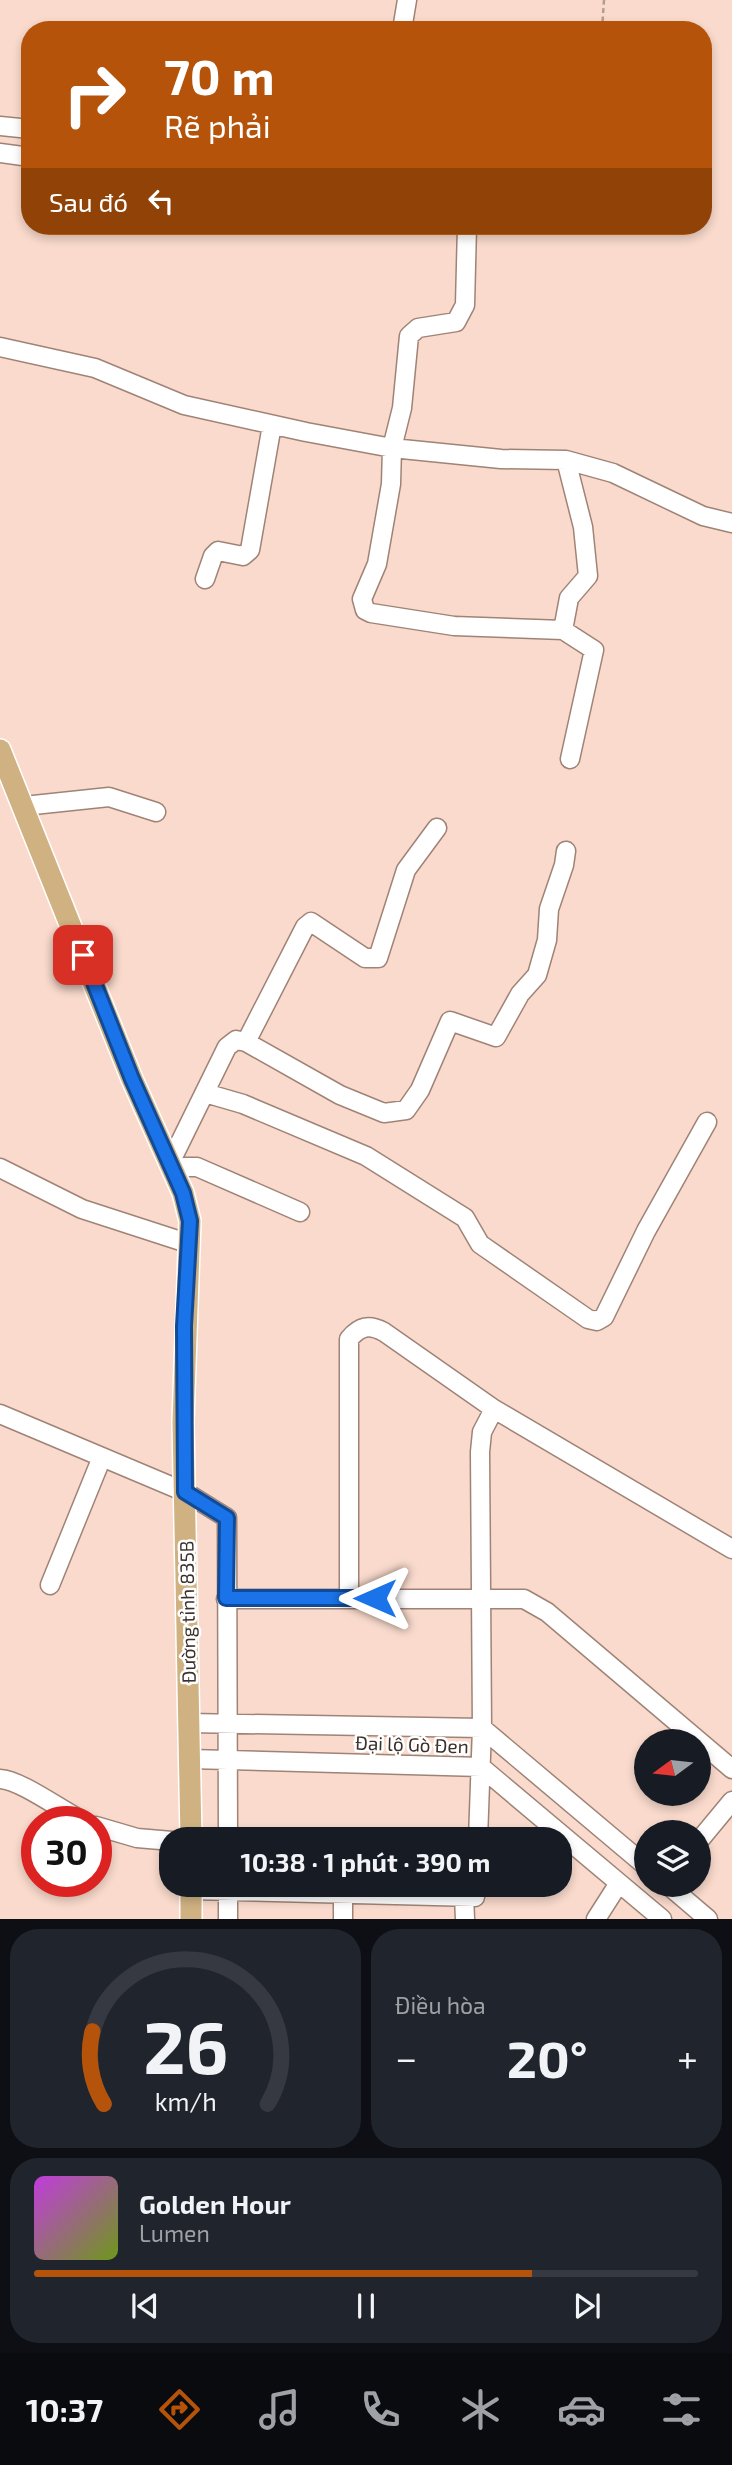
<!DOCTYPE html>
<html lang="vi">
<head>
<meta charset="utf-8">
<style>
	body { margin:0; font-family:"Exo 2",sans-serif; background:#20242c; color:#f1f3f6; height:100vh; display:flex; flex-direction:column; font-size:26px; white-space:nowrap }
	* { box-sizing:border-box; margin:0 }
	p { font-size:23px; color:#9ea1a6 }
	.icon { flex:none; width:38px; height:38px; fill:none; stroke:currentColor; stroke-width:2; stroke-linecap:round; stroke-linejoin:round }
	.map { position:relative; height:1919px; overflow:hidden }
	.sheet { display:flex; flex-direction:column; gap:10px; padding:10px; background:#0d0f14; flex:1 }
	.sheet>* { flex:none }
	.guide { position:absolute; left:21px; top:21px; width:691px; height:214px; border-radius:28px; box-shadow:0 4px 10px #0003; background:#b45309; color:#fff; overflow:hidden }
	.needle { width:46px; rotate:255deg }
	.tools { position:absolute; left:634px; top:1729px; display:grid; gap:14px }
	.tools a { display:grid; place-items:center; width:77px; height:77px; border-radius:50%; background:#171b24; box-shadow:0 4px 10px #0003; font-size:35px }
	.speed { position:absolute; left:21px; top:1806px; display:flex; gap:14px; font-size:35px; font-weight:700; text-align:center }
	.speed>* { display:grid; place-content:center; width:91px; height:91px; border-radius:50%; background:#171b24; box-shadow:0 4px 10px #0003; line-height:1 }
	.speed .limit { border:10px solid #d22; background:#fff; color:#111 }
	.pin { position:absolute; display:grid; place-items:center; width:60px; height:60px; color:#fff; margin:-30px; border-radius:14px; box-shadow:0 4px 10px #0006 }
	.me { position:absolute; width:77px; margin:-38px; rotate:270deg; stroke-linejoin:round; filter:drop-shadow(0 0 5px #0008) }
	.turn { display:flex; align-items:center; gap:24px; height:147px; padding:0 28px; font-size:32px }
	.turn .icon { width:91px; height:91px; stroke-width:2.5 }
	.turn b { display:block; font-size:49px; line-height:60px }
	.then { display:flex; align-items:center; height:66px; padding:0 28px; background:#0003; gap:14px; font-size:26px }
	.big { font-size:52px; font-weight:700; line-height:1.1 }
	.sheet .widget { flex:1; display:flex; flex-direction:column; justify-content:center; gap:10px; min-width:0; padding:0 24px; border-radius:28px; background:#20242c }
	.sheet .dial { align-items:center; gap:0 }
	.dial svg { height:182px; overflow:visible; fill:none; stroke:#363941; stroke-width:7; stroke-linecap:round; text-anchor:middle }
	.dial text { fill:#f1f3f6; stroke:none }
	.song { display:flex; align-items:center; gap:21px }
	.cover { width:84px; height:84px; border-radius:10px; background:linear-gradient(135deg,hsl(290 70% 55%),hsl(80 70% 35%)) }
	.played { height:7px; border-radius:4px; background:linear-gradient(90deg,#b45309 75%,#363941 75%) }
	.keys { display:flex; justify-content:space-around; direction:ltr }
	.heat { display:flex; justify-content:space-between; align-items:center; font-size:38px; direction:ltr }
	.sheet .tiles { flex:1; display:grid; gap:10px; grid-template-columns:1fr 1fr }
	.widget:last-child { grid-column:span 2 }
	.trip { position:absolute; left:159px; top:1827px; width:413px; height:70px; border-radius:28px; background:#171b24; box-shadow:0 4px 10px #0003; font-weight:700; line-height:70px; text-align:center }
	.tabs { display:flex; height:112px; justify-content:space-around; align-items:center; background:#090b0e; color:#9ea1a6 }
	.tabs .icon { width:49px; height:49px }
	.tabs .current { color:#b45309 }
	.tabs b { font-size:32px; color:#f1f3f6 }
	.map>svg:first-child { display:block }
</style>
</head>
<body>
<div class="map">
<svg width="732" height="1919" viewBox="0 0 732 1919">
	<rect width="100%" height="100%" fill="#f9dacc"/>
	<g fill="none" stroke-linecap="round" stroke-linejoin="round">
		<g stroke="#9f8376" stroke-width="21">
			<path id="minor" d="M402,30L407,0
				M0,126L30,129
				M0,153L30,157
				M467,226L465,305L456,322L418,328L409,336L402,408L392,448L391,484L377,564L362,599L365,610L371,613L454,626L563,630
				M0,347L95,368L184,405L306,432L392,448L501,459L566,460L613,473L703,516L732,523
				M566,460L583,527L588,576L569,598L563,630L594,650L570,759
				M205,579L213,556L218,551L243,556L250,550L272,425
				M24,806L109,797L156,812
				M246,1042L305,927L311,922L365,958H378L406,870L437,828
				M205,1093L243,1104L366,1156L465,1218L480,1244L588,1319L597,1321L604,1317L646,1231L707,1122
				M170,1163L227,1047L236,1040L246,1042L340,1095L384,1113L406,1110L420,1090L450,1021L496,1037L520,994L537,975L547,940L549,909L564,865L566,851
				M0,1168L82,1209L190,1244
				M174,1174L184,1167H197L300,1212
				M0,1414L185,1492L227,1518L228,1839
				M50,1585L102,1457
				M349,1598V1339C360,1326 369,1324 384,1332L494,1409L732,1549
				M226,1599H524L547,1612L732,1769
				M189,1723L482,1728L646,1866
				M190,1759L481,1767L662,1919
				M0,1779C21,1780 62,1811 85,1822
				M96,1826L137,1838L172,1841
				M478,1839L482,1728L480,1452L482,1432L494,1409
				M698,1842L732,1801
				M668,1885L708,1919
				M191,1890L475,1897L476,1885
				M343,1893V1919
				M464,1896L465,1919
				M228,1919V1885
				M596,1919L619,1883"/>
		</g>
		<g stroke="#fff" stroke-width="24">
			<path id="major" d="M0,750L132,1079L183,1193L190,1221L183,1422L191,1839
				M191,1919V1885"/>
		</g>
		<path stroke="#b49c91" stroke-width="2.5" stroke-dasharray="5 3.5" stroke-linecap="butt" d="M602,30L604,0"/>
		<use href="#minor" stroke="#fff" stroke-width="18"/>
		<use href="#major" stroke="#d0b282" stroke-width="21"/>
	</g>
	<g fill="none" stroke-linecap="round" stroke-linejoin="round">
		<g stroke="#114b97" stroke-width="18">
			<path id="route" d="M83,955L132,1079L183,1193L190,1221L184,1326L185,1492L227,1518L226,1598H375"/>
		</g>
		<use href="#route" stroke="#1a73e8" stroke-width="12"/>
	</g>
	<g text-anchor="middle" dominant-baseline="central" stroke-width="5" stroke-linejoin="round" paint-order="stroke">
		<g font-size="19" fill="#3b302a" stroke="#fff">
			<text transform="translate(187 1612) rotate(-91)">Đường tỉnh 835B</text>
			<text transform="translate(412 1744) rotate(2)">Đại lộ Gò Đen</text>
		</g>
	</g>
</svg>
<div class="tools">
<a><svg class="needle" viewBox="-14 -14 28 28"><path d="M0-13l5 13h-10z" fill="#e53935"/><path d="M0 13l5-13h-10z" fill="#9ea1a6"/></svg></a>
<a><svg class="icon" aria-label="layers" viewBox="0 0 24 24"><path d="M12 4l9 5-9 5-9-5zM3 14l9 5 9-5"/></svg></a>
</div>
<div class="speed"><div class="limit">30</div></div>
<div class="pin" style="left:83px;top:955px;background:#d93025"><svg class="icon" aria-label="arrive" viewBox="0 0 24 24"><path d="M6 21V4h12l-3 4 3 4H6"/></svg></div>
<svg class="me" style="left:375px;top:1598px" viewBox="-20 -20 40 40"><path d="M0-17L14 15 0 8-14 15z" fill="#1a73e8" stroke="#fff" stroke-width="4"/></svg>
<div class="trip">10:38 · 1 phút · 390 m</div>
<div class="guide">
<div class="turn"><svg class="icon" aria-label="right" viewBox="0 0 24 24"><path d="M7 20v-9h11M14 6l5 5-5 5"/></svg><div><b>70 m</b>Rẽ phải</div></div>
<div class="then">Sau đó<svg class="icon" aria-label="left" viewBox="0 0 24 24"><path d="M17 20v-9H6M10 6l-5 5 5 5"/></svg></div>
</div>
</div>
<section class="sheet">
<div class="tiles">
<div class="widget dial"><svg viewBox="0 0 100 80">
<path d="M14 69A42 42 0 1 1 86 69"/>
<path d="M14 69A42 42 0 0 1 9 37" stroke="#b45309"/>
<text x="50" y="56" font-size="32" font-weight="700">26</text>
<text x="50" y="72" font-size="11">km/h</text>
</svg></div>
<div class="widget"><p>Điều hòa</p>
<div class="heat"><a>−</a><b class="big">20°</b><a>+</a></div>
</div>
<div class="widget">
<div class="song"><i class="cover"></i><div><b>Golden Hour</b><p>Lumen</p></div></div>
<div class="played"></div>
<div class="keys"><svg class="icon" aria-label="previous" viewBox="0 0 24 24"><path d="M18 5L8 12l10 7zM5 5v14"/></svg><svg class="icon" aria-label="pause" viewBox="0 0 24 24"><path d="M8 5v14M16 5v14"/></svg><svg class="icon" aria-label="next" viewBox="0 0 24 24"><path d="M6 5l10 7-10 7zM19 5v14"/></svg></div>
</div>
</div>
</section>
<nav class="tabs">
<b>10:37</b>
<svg class="icon current" aria-label="directions" viewBox="0 0 24 24"><path d="M12 3l9 9-9 9-9-9zM9 14v-3h6M13 9l2 2-2 2"/></svg>
<svg class="icon" aria-label="music" viewBox="0 0 24 24"><path d="M9 18V5l10-2v13"/><circle cx="6" cy="18" r="3"/><circle cx="16" cy="16" r="3"/></svg>
<svg class="icon" aria-label="phone" viewBox="0 0 24 24"><path d="M5 4h4l2 5-3 2q2 4 5 5l2-3 5 2v4C11 20 4 13 5 4z"/></svg>
<svg class="icon" aria-label="climate" viewBox="0 0 24 24"><path d="M12 3v18M4 7l16 10M4 17L20 7"/></svg>
<svg class="icon" aria-label="car" viewBox="0 0 24 24"><path d="M5 17H2v-5l4-1 3-4h7l3 4 3 1v5h-3M9 17h6M6 11h13"/><circle cx="7" cy="17" r="2"/><circle cx="17" cy="17" r="2"/></svg>
<svg class="icon" aria-label="filters" viewBox="0 0 24 24"><path d="M4 7h16M4 17h16"/><circle cx="9" cy="7" r="2"/><circle cx="15" cy="17" r="2"/></svg>
</nav>
</body>
</html>
